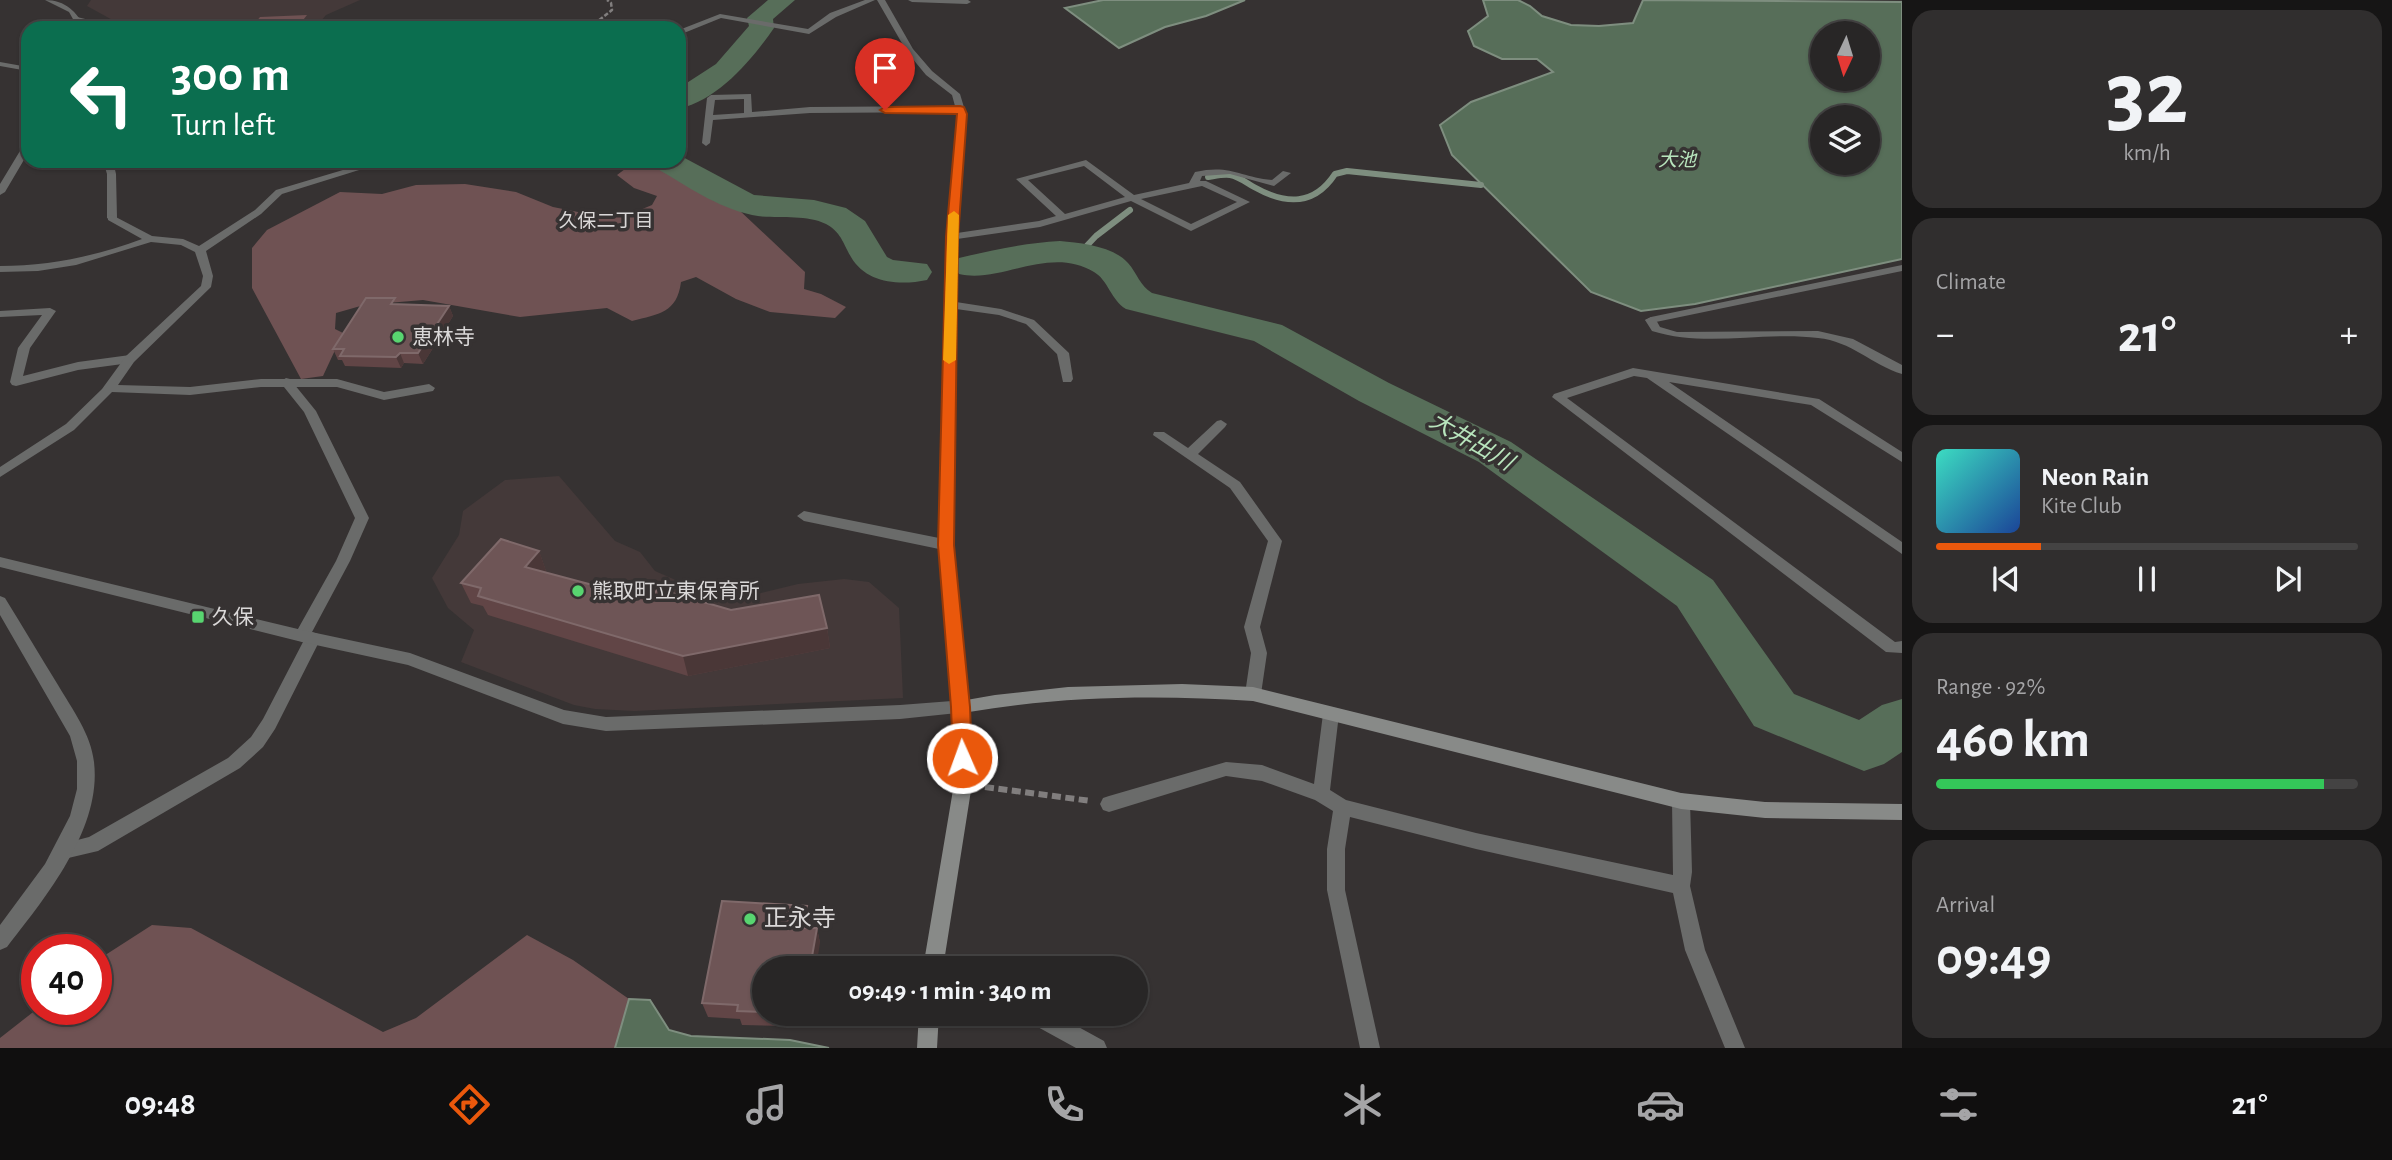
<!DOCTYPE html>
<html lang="en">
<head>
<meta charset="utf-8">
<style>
	body { margin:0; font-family:"Alegreya Sans","Noto Sans JP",sans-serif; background:#302e2e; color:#f1f3f6; height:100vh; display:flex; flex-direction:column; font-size:26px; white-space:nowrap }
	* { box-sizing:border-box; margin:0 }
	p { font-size:23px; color:#a5a5a7 }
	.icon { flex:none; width:38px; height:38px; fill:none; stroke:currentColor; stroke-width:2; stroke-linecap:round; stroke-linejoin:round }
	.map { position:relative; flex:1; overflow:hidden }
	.side { display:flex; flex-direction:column; gap:10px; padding:10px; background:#161515; width:490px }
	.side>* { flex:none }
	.top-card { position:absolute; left:21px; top:21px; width:665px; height:147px; border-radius:21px; box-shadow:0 2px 5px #0004,0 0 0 2px #444343; background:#0b6e4f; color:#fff; overflow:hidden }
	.needle { width:46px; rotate:184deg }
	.fabs { position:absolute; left:1810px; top:21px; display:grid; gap:14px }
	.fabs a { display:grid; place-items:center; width:70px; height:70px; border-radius:50%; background:#282626; box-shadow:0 2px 5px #0004,0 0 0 2px #444343; font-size:35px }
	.speed { position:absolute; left:21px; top:934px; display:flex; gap:14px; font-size:35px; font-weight:700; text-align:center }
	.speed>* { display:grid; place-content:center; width:91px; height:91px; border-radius:50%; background:#282626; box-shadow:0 2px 5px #0004,0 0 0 2px #444343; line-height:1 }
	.speed .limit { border:10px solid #d22; background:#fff; color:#111 }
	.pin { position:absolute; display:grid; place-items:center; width:60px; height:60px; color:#fff; margin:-72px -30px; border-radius:50% 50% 50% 0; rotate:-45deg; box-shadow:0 0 7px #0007 }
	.pin .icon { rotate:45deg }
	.me { position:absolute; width:77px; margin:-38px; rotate:358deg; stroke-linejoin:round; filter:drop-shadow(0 0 5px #0008) }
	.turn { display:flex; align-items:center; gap:24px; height:147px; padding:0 35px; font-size:32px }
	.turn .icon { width:91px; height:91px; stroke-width:2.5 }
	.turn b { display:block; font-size:49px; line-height:60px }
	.big { font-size:52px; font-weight:600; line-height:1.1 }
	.side .widget { flex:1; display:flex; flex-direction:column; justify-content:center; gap:10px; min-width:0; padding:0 24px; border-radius:21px; background:#302e2e }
	.side .dial { align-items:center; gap:0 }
	.dial b { font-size:91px; line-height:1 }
	.song { display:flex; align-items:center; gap:21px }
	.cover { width:84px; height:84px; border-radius:10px; background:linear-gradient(135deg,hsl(170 70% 55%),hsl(220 70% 35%)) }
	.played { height:7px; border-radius:4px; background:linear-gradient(90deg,#ea580c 25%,#444343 25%) }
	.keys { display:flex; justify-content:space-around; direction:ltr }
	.heat { display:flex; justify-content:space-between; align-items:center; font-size:38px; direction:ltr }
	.charge { height:10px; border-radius:5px; background:linear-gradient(90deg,#34c759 92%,#444343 0) }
	.trip { position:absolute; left:752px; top:956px; width:396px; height:70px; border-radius:35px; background:#282626; box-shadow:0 2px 5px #0004,0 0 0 2px #444343; font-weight:600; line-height:70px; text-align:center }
	.dock { display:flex; height:112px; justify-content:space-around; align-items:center; background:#100f0f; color:#a5a5a7 }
	.dock .icon { width:49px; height:49px }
	.dock .selected { color:#ea580c }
	.dock b { font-size:32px; color:#f1f3f6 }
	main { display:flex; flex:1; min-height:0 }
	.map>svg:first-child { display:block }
</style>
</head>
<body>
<main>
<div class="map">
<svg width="1902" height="1048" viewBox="0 0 1902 1048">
	<rect width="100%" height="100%" fill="#363232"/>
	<path fill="#443939" d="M91,0H360L326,15L315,28H127L87,6Z
		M559,476L615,541L640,552L655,571L687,585L745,597L798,584L844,579L869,582L899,608L903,698L634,711L595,709L574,705L461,662L474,630L448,608L432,578L459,535L463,511L505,480Z"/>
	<path fill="#6f5253" d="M307,15L297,28H251L260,17Z
		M648,163L676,174L738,209L805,272L804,289L821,294L846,307L835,318L770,312L736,299L696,277L681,282C677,313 659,314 632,321L607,308L520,317L423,300L364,305L336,313L335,329L343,333L323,376L301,379L252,288V248L267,230L340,192L382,194L416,185L465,184L516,192L553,207L593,215L623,217L652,205L657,196L634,188L617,175L629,166Z
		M152,925L191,928L383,1032L416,1018L527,935L573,960L629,999L615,1048H0V1038L37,1009L96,1010V961Z"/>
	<path fill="#576e59" stroke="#7e8e7f" stroke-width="2" fill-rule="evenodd" d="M1103,0H1245L1206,16L1165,27L1119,48L1065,8Z
		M1483,0H1518L1530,6L1542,16L1571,25L1599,26L1633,23L1643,0L1902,2V259L1695,304L1641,311L1591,292L1452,155L1440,125L1471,102L1553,72L1537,59H1502L1474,46L1468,31L1488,16ZM1822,33H1867V79H1822ZM1867,117V163H1822V117Z
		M629,999L650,1000L669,1030L691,1036L790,1040L829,1048H615Z"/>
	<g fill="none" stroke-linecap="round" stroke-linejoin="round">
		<path stroke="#7e8e7f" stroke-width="6" d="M1208,177C1215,176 1223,174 1230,175C1238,176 1247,183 1254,187C1286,205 1314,206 1335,174L1347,171L1481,185
			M1078,255L1096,236L1130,210"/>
		<path fill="#576e59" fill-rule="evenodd" d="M768,0H795L773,19L774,28C751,61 719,99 679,109V88L716,64L749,26L747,18Z
			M679,155L754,195L814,200L846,208L865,221L887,257L893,260L927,264L932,272L927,280C899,286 866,283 851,257C843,243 841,232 826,224C804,213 775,220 752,215C716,207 687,186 656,168L651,161H679Z
			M1060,241C1081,243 1113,246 1128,263C1137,273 1140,286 1152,293L1282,325L1389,383L1511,442L1713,580L1794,694L1859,720L1882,705L1902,699V752L1884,764L1864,771L1754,726L1677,606L1479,462L1359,401L1254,341L1126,309C1111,300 1108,280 1094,272C1049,245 1001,284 959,274L954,266L959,258C992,250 1025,243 1060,241Z"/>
		<path stroke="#817e7e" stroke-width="2.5" stroke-dasharray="4.5 2" stroke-linecap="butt" d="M589,28L612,10L611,3L607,0"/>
		<path stroke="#817e7e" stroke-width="6" stroke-dasharray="9 4.5" stroke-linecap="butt" d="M985,787L1091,801"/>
		<path fill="#6a6b6a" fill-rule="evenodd" d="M77,17L114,26L115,28H102L74,21L73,19Z
			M103,161H113L116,174L117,218L112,221L107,218V174Z
			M1902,265V271L1651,323L1645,320L1651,317Z
			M50,308L56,311L30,348L23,376L78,362L130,355L136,359L130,363L78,370L16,386L12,385L10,382L18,348L42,315L0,317V311Z
			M286,378L290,379L316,411L369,518L350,561L312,632L318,634L321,638L275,729L263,747L240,768L98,851L64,859L58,857L55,851L58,845L89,837L228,758L251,737L263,719L303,642L297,640L294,636L336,561L355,518L304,412L280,382Z
			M1331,707L1337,709L1339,714L1330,790L1346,800L1476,833L1673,875L1672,801L1675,795L1681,793L1687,795L1690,801L1692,872L1690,886L1705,950L1745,1048H1725L1685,950L1673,893L1476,849L1350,817L1345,849V890L1380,1048H1360L1327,890V849L1333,811L1315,800L1262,781L1226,776L1109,812L1103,810L1100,804L1103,798L1109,796L1226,762L1262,765L1314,784L1323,714L1325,709Z"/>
		<path fill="#6a6b6a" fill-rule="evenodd" d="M45,0C66,0 76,12 86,28H78L69,12Z
			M865,0H875L836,17L809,34L721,18L679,35V30L720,14L808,29L830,13Z
			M877,0H885L913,49L932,71L960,94L966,114L957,233L1039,221L1056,216L1016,179L1086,160L1134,195L1189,183L1195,172C1230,164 1240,177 1272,180L1283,171L1291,173L1274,186L1230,174L1202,176L1200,181H1206L1250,202L1191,231L1131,201L1040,227L957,239L956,302L1001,309L1034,320L1069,353L1073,379L1071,382H1063L1057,354L1026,324L999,315L956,309L953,545L969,707L967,712L900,719L606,731L563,724L408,665L302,642L0,567V557L302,630L410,653L564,710L606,717L900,705L952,701L939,549L804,521L797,516L804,511L939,538L947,237L957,112L810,113L713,120L710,143L706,146L702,143L707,98L711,95L751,94L752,112L810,107L955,106L952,95L926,75L907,52ZM744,99V113L713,115L715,100ZM1084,166L1125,197L1065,214L1028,180ZM1202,186L1237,202L1191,224L1141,199Z
			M908,0H968L971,2L967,4L912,2Z
			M0,62L28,67V71L0,66Z
			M28,143V153L5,192L0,195V184L23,146Z
			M373,161H388L282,194L261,214L206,251L213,276L211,287L134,362L118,385L190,387L261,379H337L384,392L429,384L435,388L433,391L384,400L337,387H261L190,395L112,392L74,430L0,477V467L66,424L102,389L126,356L201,286L203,276L195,252L181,245L151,242L76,265L38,271L0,272V266C49,266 96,256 142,239L108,220V216L112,215L152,236L183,239L199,246L255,210L276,190Z
			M1651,317L1655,318L1660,327L1677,332L1818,331L1853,339L1902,365V374C1872,365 1851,341 1818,338C1763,331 1706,348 1652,331L1645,320Z
			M1633,368L1819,399L1902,452V462L1811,405L1669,382L1902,542V554L1647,378L1634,376L1567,398L1895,642L1902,641V653L1886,652L1552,397L1554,394Z
			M1221,420L1227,424L1225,427L1198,454L1240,482L1282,541L1260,627L1267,653L1261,694L1259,699L1253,701L1247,699L1245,694L1251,653L1244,627L1268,541L1230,488L1153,435L1154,432H1164L1188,448L1217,421Z
			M0,596L5,598C23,627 40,656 58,685C72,709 91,734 94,762C102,829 45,898 7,947L0,950V925L45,864L70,816L77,789V761L70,736L0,615Z
			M1022,1013H1053L1104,1041L1107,1048H1076L1025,1020Z"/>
		<path fill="#888a88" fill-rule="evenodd" d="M1182,684L1253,687L1681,793L1765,802L1902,804V820L1765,818L1681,809L1253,701C1158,695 1063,696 969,712L972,784L943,968H923L954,784L953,707L955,702L995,695L1068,687Z
			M919,1013H939L937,1048H917Z"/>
	</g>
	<path fill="#614546" d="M397,304L449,306L453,316L423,364L404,363L401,368L345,366L342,360H338L333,349Z
		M539,551L546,571L545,572L649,600L731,610L827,628L830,648L688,676L488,615L483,606L471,603L461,583Z
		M807,906L810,921L809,928H817L820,943L765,968V1013H832L830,1027L742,1025L740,1019L708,1017L702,1003Z"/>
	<path fill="#4a3737" d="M449,306L453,316L423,364L418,353Z
		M400,353L404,363L401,368L396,357Z
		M539,551L546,571L533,587L525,567Z
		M827,628L830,648L688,676L683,656Z
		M807,906L810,921L806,943L803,928Z
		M817,928L820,943L816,968H810Z
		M827,1013H832L830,1027Z"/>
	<path fill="#6e5556" stroke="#7f696a" stroke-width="2" d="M366,298H395L391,304L449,306L418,353H400L396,357L340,356L344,349H333Z
		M501,539L539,551L525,567L649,600L658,589L731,610L819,595L827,628L683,656L478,596L481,588L461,583Z
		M722,901L807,906L803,928H817L810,968H765V1012L737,1011L738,1005L702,1003Z"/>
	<path fill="#ea580c" stroke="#983908" stroke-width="2" d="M960,106L964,107L967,114L958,237L954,545L970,707L972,758L969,764L962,767L956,764L953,758L951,707L938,545L946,237L957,114L885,113L880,110L885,107Z"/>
	<path fill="#f59e0b" d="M954,211L959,215L956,360L949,364L943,360L948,215Z"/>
	<g fill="#58d570" stroke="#363232" stroke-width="2.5">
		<circle cx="398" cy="337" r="7"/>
		<circle cx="578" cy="591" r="7"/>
		<rect x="191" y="610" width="14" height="14" rx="3.5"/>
		<circle cx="750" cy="919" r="7"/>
	</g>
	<g text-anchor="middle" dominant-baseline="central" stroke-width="7" stroke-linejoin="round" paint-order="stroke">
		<g font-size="19" font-style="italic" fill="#b8e5bd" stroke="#363232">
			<text x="1677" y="160">大池</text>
		</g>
		<g font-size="19" fill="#dad8d8" stroke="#363232">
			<text x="606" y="221">久保二丁目</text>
		</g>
		<g font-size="21" fill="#dad8d8" stroke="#363232" text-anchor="start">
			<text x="412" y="337">恵林寺</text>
			<text x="592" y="591">熊取町立東保育所</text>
			<text x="212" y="617">久保</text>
		</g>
		<g font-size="23" font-style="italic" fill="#b8e5bd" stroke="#363232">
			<text transform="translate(1471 442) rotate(30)">大井出川</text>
		</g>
		<g font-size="24" fill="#dad8d8" stroke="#363232" text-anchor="start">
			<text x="764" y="919">正永寺</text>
		</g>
	</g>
</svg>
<div class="fabs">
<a><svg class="needle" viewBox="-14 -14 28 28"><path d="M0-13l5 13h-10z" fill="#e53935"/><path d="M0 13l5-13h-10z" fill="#a5a5a7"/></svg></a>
<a><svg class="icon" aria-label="layers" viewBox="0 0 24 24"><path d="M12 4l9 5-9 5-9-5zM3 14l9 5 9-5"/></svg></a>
</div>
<div class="speed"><div class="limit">40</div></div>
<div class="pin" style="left:885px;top:110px;background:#d93025"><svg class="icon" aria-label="arrive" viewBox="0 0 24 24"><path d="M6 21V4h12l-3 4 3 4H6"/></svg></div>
<svg class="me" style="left:962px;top:758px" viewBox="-20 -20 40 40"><circle r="17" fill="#ea580c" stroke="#fff" stroke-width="3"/><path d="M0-11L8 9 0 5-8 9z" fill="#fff"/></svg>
<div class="trip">09:49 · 1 min · 340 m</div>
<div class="top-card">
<div class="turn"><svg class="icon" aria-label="left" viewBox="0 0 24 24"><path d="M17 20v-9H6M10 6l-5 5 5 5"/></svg><div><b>300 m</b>Turn left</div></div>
</div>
</div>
<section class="side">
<div class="widget dial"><b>32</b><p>km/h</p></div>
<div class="widget"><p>Climate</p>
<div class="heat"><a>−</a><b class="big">21°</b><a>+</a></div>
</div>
<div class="widget">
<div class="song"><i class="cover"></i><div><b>Neon Rain</b><p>Kite Club</p></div></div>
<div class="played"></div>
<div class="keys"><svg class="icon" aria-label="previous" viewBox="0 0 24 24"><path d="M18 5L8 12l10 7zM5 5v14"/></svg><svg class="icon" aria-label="pause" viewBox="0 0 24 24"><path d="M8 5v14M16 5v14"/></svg><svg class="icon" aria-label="next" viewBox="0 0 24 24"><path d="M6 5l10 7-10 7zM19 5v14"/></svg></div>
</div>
<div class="widget"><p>Range · 92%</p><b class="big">460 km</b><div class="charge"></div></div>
<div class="widget"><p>Arrival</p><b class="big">09:49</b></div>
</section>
</main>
<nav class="dock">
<b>09:48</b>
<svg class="icon selected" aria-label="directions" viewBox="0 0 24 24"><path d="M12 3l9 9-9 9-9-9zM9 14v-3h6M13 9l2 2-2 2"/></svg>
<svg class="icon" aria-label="music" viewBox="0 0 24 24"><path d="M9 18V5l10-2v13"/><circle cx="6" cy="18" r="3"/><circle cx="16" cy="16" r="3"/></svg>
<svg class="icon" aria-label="phone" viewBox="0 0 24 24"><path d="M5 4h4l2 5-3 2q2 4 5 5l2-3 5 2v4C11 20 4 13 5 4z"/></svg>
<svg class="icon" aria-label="climate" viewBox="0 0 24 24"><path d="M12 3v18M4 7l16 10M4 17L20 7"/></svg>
<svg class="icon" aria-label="car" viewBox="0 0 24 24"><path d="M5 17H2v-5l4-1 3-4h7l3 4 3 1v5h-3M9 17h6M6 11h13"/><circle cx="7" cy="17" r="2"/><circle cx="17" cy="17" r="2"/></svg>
<svg class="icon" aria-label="filters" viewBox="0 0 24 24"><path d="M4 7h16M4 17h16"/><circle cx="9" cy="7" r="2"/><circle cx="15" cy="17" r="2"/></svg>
<b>21°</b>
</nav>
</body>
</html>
